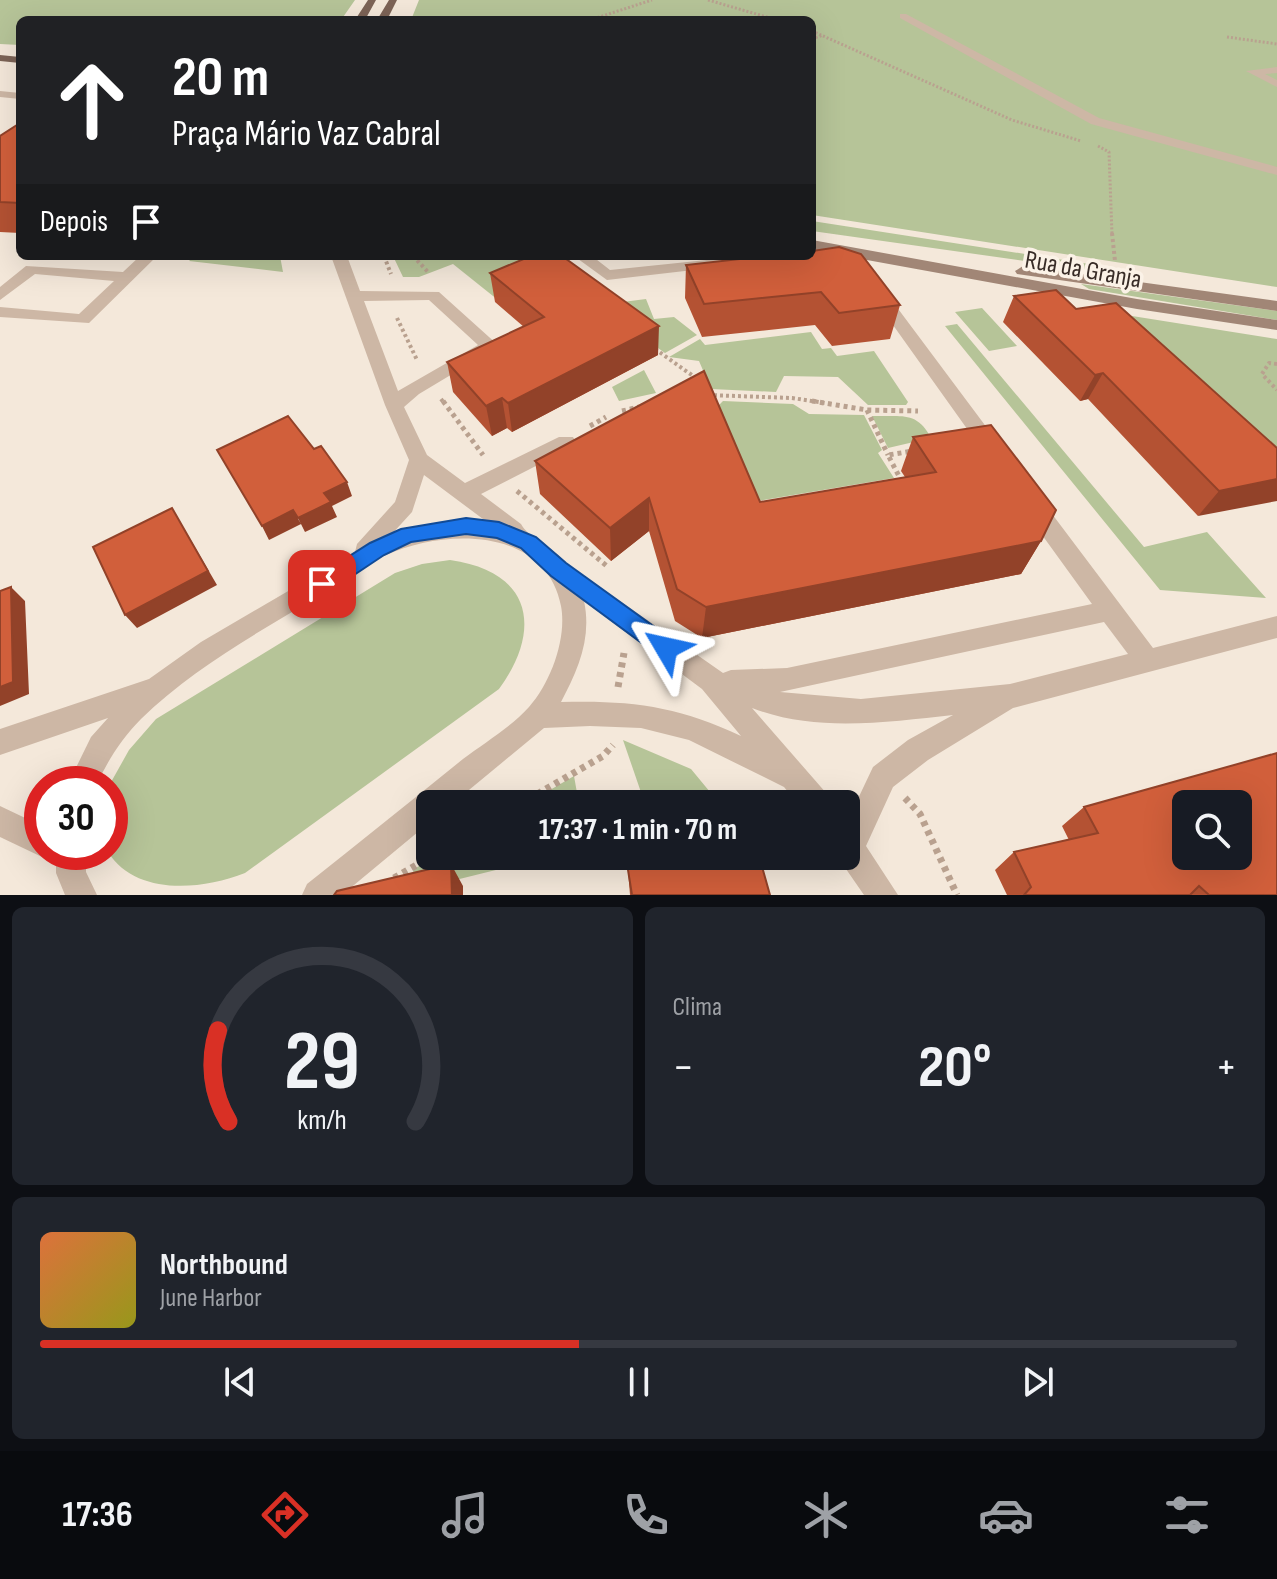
<!DOCTYPE html>
<html lang="pt">
<head>
<meta charset="utf-8">
<style>
	body { margin:0; font-family:"Sofia Sans Condensed",sans-serif; background:#20242c; color:#f1f3f6; height:100vh; display:flex; flex-direction:column; font-size:30px; white-space:nowrap }
	* { box-sizing:border-box; margin:0 }
	p { font-size:26px; color:#9ea1a6 }
	.icon { flex:none; width:44px; height:44px; fill:none; stroke:currentColor; stroke-width:2; stroke-linecap:round; stroke-linejoin:round }
	.map { position:relative; height:895px; overflow:hidden }
	.side { display:flex; flex-direction:column; gap:12px; padding:12px; background:#0d0f14; flex:1 }
	.side>* { flex:none }
	.banner { position:absolute; left:16px; top:16px; width:800px; height:244px; border-radius:12px; box-shadow:0 8px 32px #0002; background:#202124; color:#fff; overflow:hidden }
	.buttons { position:absolute; left:1172px; top:790px; display:grid; gap:16px }
	.buttons a { display:grid; place-items:center; width:80px; height:80px; border-radius:12px; background:#171b24; box-shadow:0 8px 32px #0002; font-size:40px }
	.speed { position:absolute; left:24px; top:766px; display:flex; gap:16px; font-size:40px; font-weight:700; text-align:center }
	.speed>* { display:grid; place-content:center; width:104px; height:104px; border-radius:50%; background:#171b24; box-shadow:0 8px 32px #0002; line-height:1 }
	.speed .limit { border:12px solid #d22; background:#fff; color:#111 }
	.pin { position:absolute; display:grid; place-items:center; width:68px; height:68px; color:#fff; margin:-34px; border-radius:16px; box-shadow:0 4px 12px #0006 }
	.me { position:absolute; width:88px; margin:-44px; rotate:306deg; stroke-linejoin:round; filter:drop-shadow(0 0 6px #0008) }
	.turn { display:flex; align-items:center; gap:28px; height:168px; padding:0 24px; font-size:36px }
	.turn .icon { width:104px; height:104px; stroke-width:2.5 }
	.turn b { display:block; font-size:56px; line-height:68px }
	.then { display:flex; align-items:center; height:76px; padding:0 24px; background:#0003; gap:16px; font-size:30px }
	.big { font-size:60px; font-weight:700; line-height:1.1 }
	.side .widget { flex:1; display:flex; flex-direction:column; justify-content:center; gap:12px; min-width:0; padding:0 28px; border-radius:12px; background:#20242c }
	.side .dial { align-items:center; gap:0 }
	.dial svg { height:208px; overflow:visible; fill:none; stroke:#363941; stroke-width:7; stroke-linecap:round; text-anchor:middle }
	.dial text { fill:#f1f3f6; stroke:none }
	.song { display:flex; align-items:center; gap:24px }
	.cover { width:96px; height:96px; border-radius:12px; background:linear-gradient(135deg,hsl(20 70% 55%),hsl(60 70% 35%)) }
	.played { height:8px; border-radius:4px; background:linear-gradient(90deg,#d93025 45%,#363941 45%) }
	.keys { display:flex; justify-content:space-around; direction:ltr }
	.heat { display:flex; justify-content:space-between; align-items:center; font-size:44px; direction:ltr }
	.side .tiles { flex:1; display:grid; gap:12px; grid-template-columns:1fr 1fr }
	.widget:last-child { grid-column:span 2 }
	.trip { position:absolute; left:416px; top:790px; width:444px; height:80px; border-radius:12px; background:#171b24; box-shadow:0 8px 32px #0002; font-weight:700; line-height:80px; text-align:center }
	.tabs { display:flex; height:128px; justify-content:space-around; align-items:center; background:#090b0e; color:#9ea1a6 }
	.tabs .icon { width:56px; height:56px }
	.tabs .current { color:#d93025 }
	.tabs b { font-size:36px; color:#f1f3f6 }
	.map>svg:first-child { display:block }
</style>
</head>
<body>
<div class="map">
<svg width="1277" height="895" viewBox="0 0 1277 895">
	<rect width="100%" height="100%" fill="#f4e8da"/>
	<path fill="#b6c498" d="M0,0H355L341,20H20V45L0,44Z
		M419,0H1277V287L812,215V20H411Z
		M812,221L1096,265V271L812,231Z
		M194,256H280L283,272L189,261Z
		M393,256H522L550,277L498,300L453,264L419,277H403Z
		M1081,284L1277,311V320L1089,289Z
		M646,299L654,319L674,317L697,335L665,353L610,314L615,303Z
		M982,308L1017,346L989,351L955,312Z
		M1107,312L1277,339V470Z
		M957,324L1144,547L1207,532L1266,598L1160,590L945,326Z
		M811,332L822,349L831,348L837,356L874,351L908,402L906,405H868L838,377L784,376L776,392L711,389L699,361L669,357L700,339L705,345Z
		M644,370L656,393L619,401L612,387Z
		M723,401L793,404L809,414L864,415L882,450L878,453L894,478L757,501L718,406Z
		M872,416C900,417 917,410 931,438L888,448Z
		M450,560C530,571 544,627 499,689L245,873C199,891 135,895 108,852L110,784L129,750L156,719L395,573L422,564Z
		M623,740L691,769L710,792L644,801Z
		M574,776L579,804H526Z
		M436,856H553L407,892L414,869Z"/>
	<g fill="none" stroke-linecap="round" stroke-linejoin="round">
		<path stroke="#b9a18f" stroke-width="3" stroke-dasharray="2 2" stroke-linecap="butt" d="M708,0L777,20
			M590,20L652,0
			M812,31L1012,120L1081,141
			M1227,37L1277,44
			M812,39L823,35
			M1098,146L1109,152L1112,235"/>
		<path stroke="#b9a18f" stroke-width="4" stroke-dasharray="3 3" stroke-linecap="butt" d="M1112,233L1115,261
			M384,256L391,274
			M413,256L429,273
			M397,318L417,360
			M655,349L696,378
			M1277,364L1269,363L1262,374L1277,390
			M708,395L792,398L825,403
			M441,399L444,403"/>
		<path stroke="#b9a18f" stroke-width="5" stroke-dasharray="4 4" stroke-linecap="butt" d="M443,401L483,455
			M812,401L867,410L918,411
			M867,410L888,455
			M622,411L639,407
			M590,426L606,417
			M902,482L888,455L913,451
			M517,491L608,567"/>
		<path stroke="#b9a18f" stroke-width="7" stroke-dasharray="5 5" stroke-linecap="butt" d="M618,687L624,653
			M905,798L920,814L957,895
			M520,804L603,756L613,745
			M394,878L432,856"/>
		<path fill="#cdb7a5" fill-rule="evenodd" d="M574,256H592L610,270L745,256L728,266L607,280Z"/>
		<path fill="#cdb7a5" fill-rule="evenodd" d="M900,14H906L1099,118L1277,167V175L1091,124L900,18Z
			M1277,67V73L1265,74L1277,80V87L1246,71Z
			M0,91L20,93V99L0,97Z
			M140,256H157L89,323L0,317V307L79,314L114,281L35,274L0,300V287L26,266L123,272Z
			M331,256H347L360,291L439,292L499,346L419,394L404,407L427,455L465,483L559,437H573L576,442L573,447L481,494L521,524C528,538 553,546 567,564L723,673L731,670L787,668L1092,604L1024,510L1021,504L1024,498H1040L1153,648L1277,616V638L1013,708L928,760L893,787L866,846L898,895H864L837,856H846V824L873,767L908,740L953,715C887,722 816,733 752,708L827,794L831,804H798L784,787L689,740L641,728L590,726L544,728L452,804H430V822L342,895H302L307,884C359,843 411,801 463,759C484,743 511,727 529,707C551,682 567,638 561,606C546,527 445,528 386,555C365,565 345,581 324,593C261,631 194,667 141,719C122,738 108,760 97,784H68L91,737L108,718L0,755V729L149,679L201,642L355,552L357,544L395,502L409,460L385,405ZM429,300L478,345L398,391L364,301ZM424,475L487,522C455,516 422,525 391,535L412,512ZM584,601L702,689L741,736C678,706 630,700 561,702C578,670 592,638 584,601ZM1104,622L1128,654L1010,684L861,699L780,692Z
			M881,292L887,294L999,444L1002,449L999,454H985L873,297Z
			M0,806L42,826V852L53,853L42,857L0,837Z
			M56,852H86V872L97,895H65L56,873Z"/>
		<path fill="#a18676" fill-rule="evenodd" d="M812,240L1137,299L1277,320V330L1137,309L812,250Z
			M1023,266L1277,301V311L1017,274L1015,271Z"/>
		<path fill="#7c6356" fill-rule="evenodd" d="M368,0H376L365,20H355Z
			M389,0H397L387,20H377Z
			M0,55L20,57V63L0,61Z"/>
	</g>
	<path fill="#b45233" d="M20,123V233L0,232V136Z
		M686,265L900,305L890,339L832,346L815,325L702,337L685,298Z
		M490,273L658,355L512,432L507,428L492,436L453,392L447,362L524,327L495,302Z
		M1014,296L1076,309L1277,448L1198,516L1088,399L1080,401L1003,322Z
		M913,437L1041,541L1021,574L702,638L675,621L649,531L611,561L540,494L535,461L760,502L905,477L901,471Z
		M1084,807L1277,895H1007L995,870L1014,852L1069,840L1062,826Z
		M634,856H759L770,895H630L628,870L634,858Z"/>
	<path fill="#924229" d="M659,326L658,355L512,432L508,403Z
		M1103,373L1088,399L1080,401L1095,375Z
		M502,398L507,428L492,436L486,406Z
		M1277,479V501L1198,516L1219,491Z
		M347,482L352,496L332,506L337,517L305,532L298,518L324,493Z
		M649,498V531L611,561L610,528Z
		M172,508L217,585L137,628L125,615Z
		M293,510L301,524L269,540L262,526Z
		M1041,541L1021,574L702,638L706,607Z
		M11,587L25,601L29,694L0,706V687Z
		M451,864L463,886V895H452Z"/>
	<path fill="#d15f3b" stroke="#924229" stroke-width="2" fill-rule="evenodd" d="M20,123V203L0,202V136Z
		M839,247L861,254L900,305L839,313L821,292L704,304L686,265L766,256H812V251Z
		M531,256H562L659,326L508,403L502,398L486,406L447,362L544,317L490,273Z
		M1056,290L1076,309L1116,303L1277,448V479L1219,491L1103,373L1095,375L1014,296Z
		M704,371L760,502L936,472L913,437L991,425L1056,510L1041,541L706,607L677,589L649,498L610,528L535,461Z
		M288,416L314,449L321,446L347,482L324,493L331,502L298,518L293,510L262,526L217,450Z
		M172,508L208,571L125,615L93,547Z
		M11,587L13,682L0,687V591Z
		M1277,753V895H1209L1199,886L1190,895H1024L1031,887L1014,852L1098,833L1084,807ZM1186,804H1238V856H1186Z
		M635,856H759L770,895H632L628,870Z
		M451,864L452,895H334L337,891Z"/>
	<path fill="#1a73e8" stroke="#114b97" stroke-width="2" d="M466,518L499,522L536,537L566,563L674,641L677,648L674,655L666,658L658,655L551,576L521,548L497,538L466,534L411,542L384,555L330,591H315L312,584L315,578L370,543L401,529Z"/>
	<g text-anchor="middle" dominant-baseline="central" stroke-width="7" stroke-linejoin="round" paint-order="stroke">
		<g font-size="26" fill="#382c27" stroke="#fbf2e7">
			<text transform="translate(1083 270) rotate(10)">Rua da Granja</text>
		</g>
	</g>
</svg>
<div class="buttons">
<a><svg class="icon" aria-label="search" viewBox="0 0 24 24"><circle cx="10" cy="10" r="6"/><path d="M15 15l6 6"/></svg></a>
</div>
<div class="speed"><div class="limit">30</div></div>
<div class="pin" style="left:322px;top:584px;background:#d93025"><svg class="icon" aria-label="arrive" viewBox="0 0 24 24"><path d="M6 21V4h12l-3 4 3 4H6"/></svg></div>
<svg class="me" style="left:666px;top:648px" viewBox="-20 -20 40 40"><path d="M0-17L14 15 0 8-14 15z" fill="#1a73e8" stroke="#fff" stroke-width="4"/></svg>
<div class="trip">17:37 · 1 min · 70 m</div>
<div class="banner">
<div class="turn"><svg class="icon" aria-label="ahead" viewBox="0 0 24 24"><path d="M12 20V5M6 11l6-6 6 6"/></svg><div><b>20 m</b>Praça Mário Vaz Cabral</div></div>
<div class="then">Depois<svg class="icon" aria-label="arrive" viewBox="0 0 24 24"><path d="M6 21V4h12l-3 4 3 4H6"/></svg></div>
</div>
</div>
<section class="side">
<div class="tiles">
<div class="widget dial"><svg viewBox="0 0 100 80">
<path d="M14 69A42 42 0 1 1 86 69"/>
<path d="M14 69A42 42 0 0 1 10 34" stroke="#d93025"/>
<text x="50" y="56" font-size="32" font-weight="700">29</text>
<text x="50" y="72" font-size="11">km/h</text>
</svg></div>
<div class="widget"><p>Clima</p>
<div class="heat"><a>−</a><b class="big">20°</b><a>+</a></div>
</div>
<div class="widget">
<div class="song"><i class="cover"></i><div><b>Northbound</b><p>June Harbor</p></div></div>
<div class="played"></div>
<div class="keys"><svg class="icon" aria-label="previous" viewBox="0 0 24 24"><path d="M18 5L8 12l10 7zM5 5v14"/></svg><svg class="icon" aria-label="pause" viewBox="0 0 24 24"><path d="M8 5v14M16 5v14"/></svg><svg class="icon" aria-label="next" viewBox="0 0 24 24"><path d="M6 5l10 7-10 7zM19 5v14"/></svg></div>
</div>
</div>
</section>
<nav class="tabs">
<b>17:36</b>
<svg class="icon current" aria-label="directions" viewBox="0 0 24 24"><path d="M12 3l9 9-9 9-9-9zM9 14v-3h6M13 9l2 2-2 2"/></svg>
<svg class="icon" aria-label="music" viewBox="0 0 24 24"><path d="M9 18V5l10-2v13"/><circle cx="6" cy="18" r="3"/><circle cx="16" cy="16" r="3"/></svg>
<svg class="icon" aria-label="phone" viewBox="0 0 24 24"><path d="M5 4h4l2 5-3 2q2 4 5 5l2-3 5 2v4C11 20 4 13 5 4z"/></svg>
<svg class="icon" aria-label="climate" viewBox="0 0 24 24"><path d="M12 3v18M4 7l16 10M4 17L20 7"/></svg>
<svg class="icon" aria-label="car" viewBox="0 0 24 24"><path d="M5 17H2v-5l4-1 3-4h7l3 4 3 1v5h-3M9 17h6M6 11h13"/><circle cx="7" cy="17" r="2"/><circle cx="17" cy="17" r="2"/></svg>
<svg class="icon" aria-label="filters" viewBox="0 0 24 24"><path d="M4 7h16M4 17h16"/><circle cx="9" cy="7" r="2"/><circle cx="15" cy="17" r="2"/></svg>
</nav>
</body>
</html>
